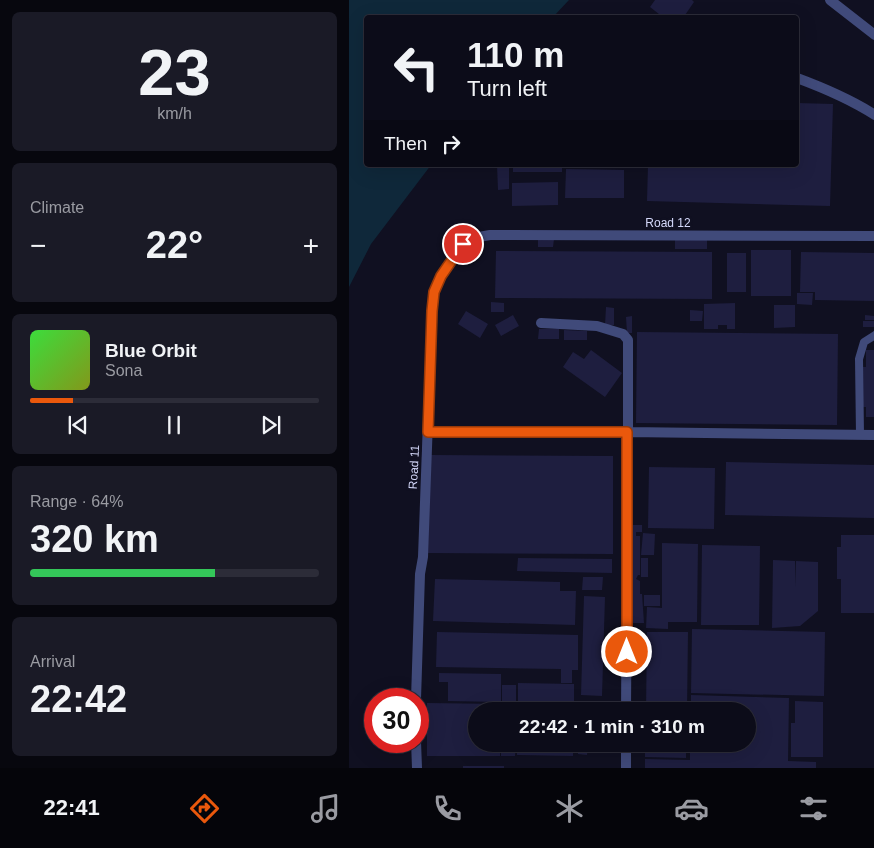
<!DOCTYPE html>
<html lang="en">
<head>
<meta charset="utf-8">
<style>
	body { margin:0; font-family:Helvetica,sans-serif; background:#1a1a26; color:#f1f3f6; height:100vh; display:flex; flex-direction:column; font-size:19px; white-space:nowrap }
	* { box-sizing:border-box; margin:0 }
	p { font-size:16px; color:#9a9ba2 }
	.icon { flex:none; width:28px; height:28px; fill:none; stroke:currentColor; stroke-width:2; stroke-linecap:round; stroke-linejoin:round }
	.map { position:relative; flex:1; overflow:hidden }
	.panel { display:flex; flex-direction:column; gap:12px; padding:12px; background:#07070e; width:349px }
	.panel>* { flex:none }
	.guide { position:absolute; left:15px; top:15px; width:435px; height:152px; border-radius:5px; box-shadow:0 5px 20px #0002,0 0 0 1px #2c2c38; background:#0c0c19; color:#f1f3f6; overflow:hidden }
	.speed { position:absolute; left:15px; top:688px; display:flex; gap:10px; font-size:25px; font-weight:700; text-align:center }
	.speed>* { display:grid; place-content:center; width:65px; height:65px; border-radius:50%; background:#0c0c19; box-shadow:0 5px 20px #0002,0 0 0 1px #2c2c38; line-height:1 }
	.speed .limit { border:8px solid #d22; background:#fff; color:#111 }
	.pin { position:absolute; display:grid; place-items:center; width:42px; height:42px; color:#fff; margin:-21px; border:2px solid #fff; border-radius:50%; box-shadow:0 1px 5px #0007 }
	.me { position:absolute; width:55px; margin:-28px; rotate:0deg; stroke-linejoin:round; filter:drop-shadow(0 0 4px #0008) }
	.turn { display:flex; align-items:center; gap:18px; height:105px; padding:0 20px; font-size:22px }
	.turn .icon { width:65px; height:65px; stroke-width:2.5 }
	.turn b { display:block; font-size:35px; line-height:42px }
	.then { display:flex; align-items:center; height:48px; padding:0 20px; background:#0003; gap:10px; font-size:19px }
	.big { font-size:38px; font-weight:800; line-height:1.1 }
	.panel .tile { flex:1; display:flex; flex-direction:column; justify-content:center; gap:8px; min-width:0; padding:0 18px; border-radius:8px; background:#1a1a26 }
	.panel .dial { align-items:center; gap:0 }
	.dial b { font-size:65px; line-height:1 }
	.song { display:flex; align-items:center; gap:15px }
	.cover { width:60px; height:60px; border-radius:8px; background:linear-gradient(135deg,hsl(120 70% 55%),hsl(70 70% 35%)) }
	.played { height:5px; border-radius:2px; background:linear-gradient(90deg,#ea580c 15%,#2c2c38 15%) }
	.keys { display:flex; justify-content:space-around; direction:ltr }
	.heat { display:flex; justify-content:space-between; align-items:center; font-size:28px; direction:ltr }
	.charge { height:8px; border-radius:4px; background:linear-gradient(90deg,#34c759 64%,#2c2c38 0) }
	.trip { position:absolute; left:119px; top:702px; width:288px; height:50px; border-radius:25px; background:#0c0c19; box-shadow:0 5px 20px #0002,0 0 0 1px #2c2c38; font-weight:800; line-height:50px; text-align:center }
	.tabs { display:flex; height:80px; justify-content:space-around; align-items:center; background:#05050a; color:#9a9ba2 }
	.tabs .icon { width:35px; height:35px }
	.tabs .on { color:#ea580c }
	.tabs b { font-size:22px; color:#f1f3f6 }
	main { display:flex; flex:1; min-height:0 }
	.map>svg:first-child { display:block }
</style>
</head>
<body>
<main>
<section class="panel">
<div class="tile dial"><b>23</b><p>km/h</p></div>
<div class="tile"><p>Climate</p>
<div class="heat"><a>−</a><b class="big">22°</b><a>+</a></div>
</div>
<div class="tile">
<div class="song"><i class="cover"></i><div><b>Blue Orbit</b><p>Sona</p></div></div>
<div class="played"></div>
<div class="keys"><svg class="icon" aria-label="previous" viewBox="0 0 24 24"><path d="M18 5L8 12l10 7zM5 5v14"/></svg><svg class="icon" aria-label="pause" viewBox="0 0 24 24"><path d="M8 5v14M16 5v14"/></svg><svg class="icon" aria-label="next" viewBox="0 0 24 24"><path d="M6 5l10 7-10 7zM19 5v14"/></svg></div>
</div>
<div class="tile"><p>Range · 64%</p><b class="big">320 km</b><div class="charge"></div></div>
<div class="tile"><p>Arrival</p><b class="big">22:42</b></div>
</section>
<div class="map">
<svg width="526" height="768" viewBox="0 0 526 768">
	<rect width="100%" height="100%" fill="#101021"/>
	<path fill="#0f283a" d="M0,0H220L204,17L18,18V165H82L22,244L0,287Z"/>
	<path fill="#1e1e3f" d="M306,0H343L345,2L334,18H315L301,7Z
		M448,103L484,104L481,206L298,201L299,165H448Z
		M148,165H160V189L149,190Z
		M164,165H213V172H164Z
		M217,169L275,170V198H216Z
		M209,182V205L163,206V183Z
		M189,239H205L204,247H189Z
		M326,239H358V249H326Z
		M402,250H442V296H402Z
		M147,251L363,252V299L146,298Z
		M452,252L526,253V301L466,300V292H451Z
		M378,253H397V292H378Z
		M448,293H464L463,305L448,304Z
		M142,302L155,303V312H142Z
		M386,303V329H378V325H369V329H355V304Z
		M425,305H446V327L425,328Z
		M257,307L265,308V325H256Z
		M341,310L354,311L353,321H341Z
		M117,311L139,324L131,338L109,324Z
		M164,315L170,326L152,336L146,325Z
		M516,315L526,316V320H516Z
		M283,316V333H278L277,317Z
		M514,321H526V327H514Z
		M190,329H210V339H189Z
		M215,330L238,331V340H215Z
		M288,332L489,334L488,425L287,423Z
		M242,350L273,373L256,397L214,367L224,352L235,359Z
		M517,350H526V417H517V407H513L514,367H517Z
		M80,455L264,456V554L79,553Z
		M377,462L526,465V518L376,515Z
		M300,467L366,468L365,529L299,528Z
		M284,525H293V532H287V536H291V575H289L287,579L291,581V594H293L295,623H283Z
		M294,533L306,534L305,555H292Z
		M492,535H526V613H492V579H488V547H492Z
		M313,543L349,544L348,622H319V629L297,628L298,607L313,608Z
		M353,545L411,546L410,625H352Z
		M169,558L263,559V573L168,571Z
		M292,558H299V577H292Z
		M424,560L446,561V587L447,561L469,562V611L451,626L423,628Z
		M234,577H254L253,590H233Z
		M86,579L211,582V591H227L226,625L84,621Z
		M295,595H311V606H295Z
		M235,596L256,597L253,696L232,695Z
		M343,629L476,632L475,696L342,693Z
		M88,632L229,635V670H223V683H212V669L87,667Z
		M298,632H339L338,711H297Z
		M90,673L152,674V702L99,701V682H90Z
		M169,683L225,684V711H169Z
		M153,685H167V711H153Z
		M342,695L440,698L439,761L467,762V768H296V759L341,760V744H398V711H342Z
		M446,701L474,702V757H442V723H446Z
		M78,703L152,704V711H128V744H151V756H78Z
		M152,744H167L166,756H152Z
		M168,744H224V756L168,755Z
		M229,744H239L238,755L229,754Z
		M296,744H337V758L296,757Z
		M114,766H155V768H114Z"/>
	<g fill="none" stroke-linecap="round" stroke-linejoin="round">
		<path stroke="#404a7a" stroke-width="8" d="M511,435L510,359L515,342L526,335"/>
		<path stroke="#404a7a" stroke-width="10" d="M481,0L526,35
			M448,78C475,88 501,99 526,115
			M79,432H279V340L274,334L248,326L192,323
			M67,699L71,574L74,557L83,311L85,292L92,276L114,244L124,238L141,235L526,236
			M277,711L279,432L526,435
			M67,741L68,768
			M277,768V744"/>
	</g>
	<g fill="none" stroke-linecap="round" stroke-linejoin="round">
		<g stroke="#983908" stroke-width="12">
			<path id="route" d="M114,244L92,276L85,292L83,311L79,432H278V652"/>
		</g>
		<use href="#route" stroke="#ea580c" stroke-width="9"/>
	</g>
	<g text-anchor="middle" dominant-baseline="central" stroke-width="5" stroke-linejoin="round" paint-order="stroke">
		<g font-size="12" fill="#d4d8fa" stroke="#101021">
			<text x="319" y="223">Road 12</text>
			<text transform="translate(65 467) rotate(-87)">Road 11</text>
		</g>
	</g>
</svg>
<div class="speed"><div class="limit">30</div></div>
<div class="pin" style="left:114px;top:244px;background:#d93025"><svg class="icon" aria-label="arrive" viewBox="0 0 24 24"><path d="M6 21V4h12l-3 4 3 4H6"/></svg></div>
<svg class="me" style="left:278px;top:652px" viewBox="-20 -20 40 40"><circle r="17" fill="#ea580c" stroke="#fff" stroke-width="3"/><path d="M0-11L8 9 0 5-8 9z" fill="#fff"/></svg>
<div class="trip">22:42 · 1 min · 310 m</div>
<div class="guide">
<div class="turn"><svg class="icon" aria-label="left" viewBox="0 0 24 24"><path d="M17 20v-9H6M10 6l-5 5 5 5"/></svg><div><b>110 m</b>Turn left</div></div>
<div class="then">Then<svg class="icon" aria-label="right" viewBox="0 0 24 24"><path d="M7 20v-9h11M14 6l5 5-5 5"/></svg></div>
</div>
</div>
</main>
<nav class="tabs">
<b>22:41</b>
<svg class="icon on" aria-label="directions" viewBox="0 0 24 24"><path d="M12 3l9 9-9 9-9-9zM9 14v-3h6M13 9l2 2-2 2"/></svg>
<svg class="icon" aria-label="music" viewBox="0 0 24 24"><path d="M9 18V5l10-2v13"/><circle cx="6" cy="18" r="3"/><circle cx="16" cy="16" r="3"/></svg>
<svg class="icon" aria-label="phone" viewBox="0 0 24 24"><path d="M5 4h4l2 5-3 2q2 4 5 5l2-3 5 2v4C11 20 4 13 5 4z"/></svg>
<svg class="icon" aria-label="climate" viewBox="0 0 24 24"><path d="M12 3v18M4 7l16 10M4 17L20 7"/></svg>
<svg class="icon" aria-label="car" viewBox="0 0 24 24"><path d="M5 17H2v-5l4-1 3-4h7l3 4 3 1v5h-3M9 17h6M6 11h13"/><circle cx="7" cy="17" r="2"/><circle cx="17" cy="17" r="2"/></svg>
<svg class="icon" aria-label="filters" viewBox="0 0 24 24"><path d="M4 7h16M4 17h16"/><circle cx="9" cy="7" r="2"/><circle cx="15" cy="17" r="2"/></svg>
</nav>
</body>
</html>
